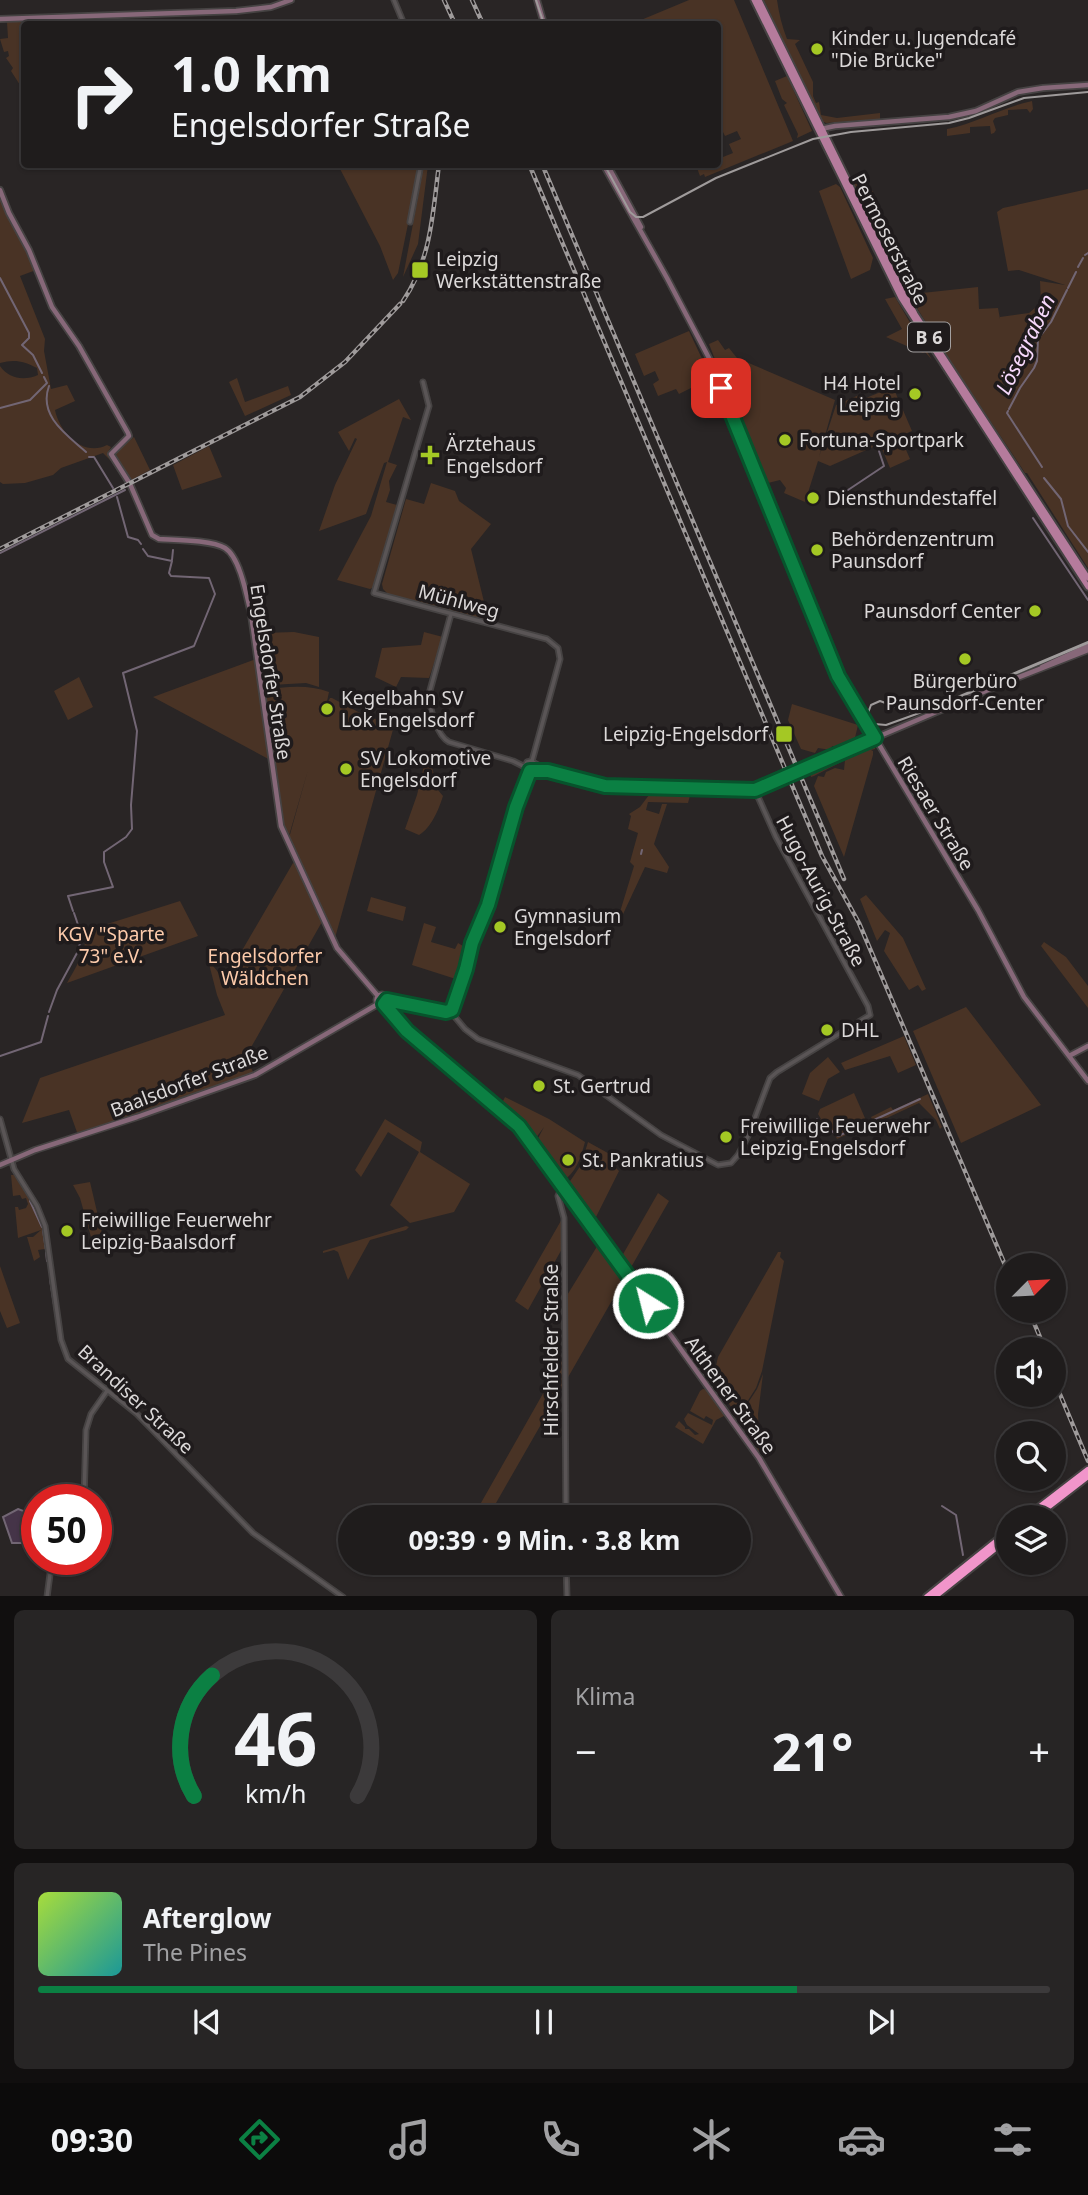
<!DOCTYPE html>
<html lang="de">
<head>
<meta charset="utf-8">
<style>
	body { margin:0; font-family:"Noto Sans",sans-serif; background:#272525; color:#f1f3f6; height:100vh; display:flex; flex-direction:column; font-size:26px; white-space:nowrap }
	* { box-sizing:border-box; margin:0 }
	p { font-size:23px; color:#a1a1a3 }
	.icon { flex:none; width:38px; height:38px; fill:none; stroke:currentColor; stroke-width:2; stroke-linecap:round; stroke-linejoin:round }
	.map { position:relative; height:1596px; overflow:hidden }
	.panel { display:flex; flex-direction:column; gap:14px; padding:14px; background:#110f0f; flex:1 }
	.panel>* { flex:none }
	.guide { position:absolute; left:21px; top:21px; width:700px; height:147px; border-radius:7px; box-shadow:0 2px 5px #0004,0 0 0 2px #3c3a3b; background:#1f1c1c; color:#f1f3f6; overflow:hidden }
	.needle { width:46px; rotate:66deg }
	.fabs { position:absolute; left:996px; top:1253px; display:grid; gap:14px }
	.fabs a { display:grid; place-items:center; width:70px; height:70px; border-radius:50%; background:#1f1c1c; box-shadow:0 2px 5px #0004,0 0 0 2px #3c3a3b; font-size:35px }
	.speed { position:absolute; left:21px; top:1484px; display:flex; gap:14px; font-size:35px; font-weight:700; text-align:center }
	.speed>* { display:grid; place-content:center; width:91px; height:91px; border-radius:50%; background:#1f1c1c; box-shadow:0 2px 5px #0004,0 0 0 2px #3c3a3b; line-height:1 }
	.speed .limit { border:10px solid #d22; background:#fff; color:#111 }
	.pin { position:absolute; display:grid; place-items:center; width:60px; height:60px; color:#fff; margin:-30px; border-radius:14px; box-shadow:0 4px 10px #0006 }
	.me { position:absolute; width:77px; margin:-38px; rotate:324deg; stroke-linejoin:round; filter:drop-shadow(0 0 5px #0008) }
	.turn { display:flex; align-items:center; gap:24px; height:147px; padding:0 35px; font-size:32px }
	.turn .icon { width:91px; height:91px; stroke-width:2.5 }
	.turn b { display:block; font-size:49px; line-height:60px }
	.big { font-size:52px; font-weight:700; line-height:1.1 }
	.panel .tile { flex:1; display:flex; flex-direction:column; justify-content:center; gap:10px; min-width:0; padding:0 24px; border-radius:10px; background:#272525 }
	.panel .dial { align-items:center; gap:0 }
	.dial svg { height:182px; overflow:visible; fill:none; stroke:#3c3a3b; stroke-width:7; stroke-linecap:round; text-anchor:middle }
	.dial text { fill:#f1f3f6; stroke:none }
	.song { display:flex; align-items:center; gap:21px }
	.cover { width:84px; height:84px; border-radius:10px; background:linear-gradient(135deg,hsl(80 70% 55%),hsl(180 70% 35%)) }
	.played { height:7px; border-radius:4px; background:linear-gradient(90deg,#0b8043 75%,#3c3a3b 75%) }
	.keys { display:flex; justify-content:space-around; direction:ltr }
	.heat { display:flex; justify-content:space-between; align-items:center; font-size:38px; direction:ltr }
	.panel .tiles { flex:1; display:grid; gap:14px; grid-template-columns:1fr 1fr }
	.tile:last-child { grid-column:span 2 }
	.trip { position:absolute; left:338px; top:1505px; width:413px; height:70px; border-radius:35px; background:#1f1c1c; box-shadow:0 2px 5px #0004,0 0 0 2px #3c3a3b; font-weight:700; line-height:70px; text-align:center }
	.tabs { display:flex; height:112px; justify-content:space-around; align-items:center; background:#0c0b0b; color:#a1a1a3 }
	.tabs .icon { width:49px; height:49px }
	.tabs .on { color:#0b8043 }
	.tabs b { font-size:32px; color:#f1f3f6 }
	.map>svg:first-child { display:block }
</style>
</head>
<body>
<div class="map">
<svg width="1088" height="1597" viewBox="0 0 1088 1597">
	<rect width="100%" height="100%" fill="#292525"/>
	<path fill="#493325" d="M689,0H734L793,141L705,177L704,174L700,176L697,168L706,165L718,164V159L733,153L729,144L741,139L737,131L725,136L723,132L718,134V24H643L641,20Z
		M764,0H777C779,14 782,26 787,39L800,40L795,44L813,82V96L816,103L819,102L821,115L837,118L880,113V119L826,123L822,121Z
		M41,21V24H24V93H22L20,85L11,71L13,68L6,58L9,56L8,51L4,52L0,39L8,38L7,22Z
		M787,76L812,131L797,138L798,134L784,105L787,103L782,99L775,81Z
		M1032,101L1033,109L1030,113L1027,109L1008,110V115L995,118L993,121L996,130L994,133L991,134L990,126L970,127V133L947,136V129C977,123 1003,107 1032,101Z
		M338,165H420L398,273L393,280L380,246Z
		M424,165H428L418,244L403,277Z
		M852,182L861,183L866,190L873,191L874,197H865L866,204H869L870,214H875L876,222L883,229L910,285L917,284L922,293L978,287L979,309L998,308L1000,319V317L1029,313L1041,303L1040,281L1065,285L1019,270L1008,271L997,212L1003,208L1088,189V568L1027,473H1025C987,415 947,358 911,298C889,261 871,220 852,182Z
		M836,184L840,187L873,258L870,270L851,279L819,191Z
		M0,195L36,270L20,276L45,339L44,351L51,389L67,385L75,401L55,410C60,434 84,457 107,445L111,447L108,452L113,463L103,453L61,468L53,475L25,483L3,484L0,482V366C9,379 24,381 38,375L37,368C24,361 14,359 0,363Z
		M895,297L932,360L925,352L923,353L886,337L902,329L885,299Z
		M689,331L711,378L679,394L676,389L658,396L653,384L659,380L655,371L644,376L635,354Z
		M718,340L725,350L729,348L737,358L835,400L819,457L836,405L859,395L861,400L893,387L912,431L900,436L910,459L890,468L880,444L830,466L818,461L805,502L784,493L786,488L780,480L764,484L729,400L732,398L734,390L725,385L709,344Z
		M237,378L245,402L288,386L291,395L245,416L229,382Z
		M399,399L411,420L403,417L388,462L397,465L389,481L390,490L386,502L397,505L374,587L370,589L337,580L371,516L387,462L384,463L366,514L319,531L335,485L357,439L355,438L349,451L338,432Z
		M134,437L150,470L131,480L115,453Z
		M209,446L222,477L182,490L173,465Z
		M431,483L455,491L459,501L491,524L471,549L489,622L388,594L383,589L382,584L406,499L424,504Z
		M294,632L319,637V687L306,683L271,685L263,633Z
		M424,632L443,637L429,678L401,677L396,687L375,677L382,648L421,645Z
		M256,659L263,690C286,687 307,684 329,692L326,706L330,698H332L362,714L394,726L335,938L289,838L308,770L288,839L283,827L274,762L153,697Z
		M79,677L93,707L68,720L54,691Z
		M792,704L858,725L854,742L847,744L841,743L840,748L832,746L831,750L818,748L815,753L801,749L788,720Z
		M868,747H875V749L871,750L873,751V755L844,857L814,786L818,776L824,777L826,772L835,768L844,770L845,760L814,776L811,777L810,773Z
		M429,756L438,790L443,796C439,809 431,828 419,835L405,829L417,795L426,757Z
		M652,791L691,792L688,803L648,802L646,810L659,814L662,804H667L654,844L669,867L667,873L645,867L618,925H616L634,866L630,862L638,833L628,829L631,816L629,814L640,807Z
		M293,863L296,864L323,920L249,1051H243L254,1074L78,1135L69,1110L22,1123L40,1078L225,1015L217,995L208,960L223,978L233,966Z
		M866,895L903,938L926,989L922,991L918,985L909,990L884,951L890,933L885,930L877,941L860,899Z
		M371,897L406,907L403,921L367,911Z
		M180,901L198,936L67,983C76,967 88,949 85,931Z
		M424,923L436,927L431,942L455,949L458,943L468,949L459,980L412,965Z
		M1044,942L1066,957L1088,986V1008L1041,946Z
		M966,1007L1041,1105L961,1143L913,1031Z
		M904,1036L916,1065L898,1073L890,1056L845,1070L841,1063Z
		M828,1057L840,1072L828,1079L819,1101L802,1094L810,1073Z
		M854,1093L868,1125L837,1139L835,1135L818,1121L821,1119L818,1114L820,1109Z
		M928,1094L942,1127L940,1129L936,1120L919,1103L874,1124L871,1117L891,1107L893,1110Z
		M505,1097L549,1119L585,1142C581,1157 576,1174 562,1181L535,1144L544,1127L533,1142L500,1107Z
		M385,1119L422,1142L420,1152L470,1184L454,1212L410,1223L390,1205L419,1152L388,1132L361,1177L355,1170Z
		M588,1142L615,1157L612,1164L619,1171L593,1223L566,1187L581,1165Z
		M11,1175H14L35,1208L44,1227L42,1229L45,1249L38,1250L40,1257L34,1261L27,1237H33L41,1230L18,1238L15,1207H18L19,1210L26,1208L28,1204L26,1198L22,1199L20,1195L13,1196Z
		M90,1182L102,1233L91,1237L80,1198L73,1185Z
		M658,1193L669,1201L488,1517H473L566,1353V1297L601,1240L618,1263Z
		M562,1219L563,1247L528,1310L515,1301Z
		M406,1226L409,1227L406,1230L370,1240L348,1280L338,1252L334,1250L323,1253V1251Z
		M778,1252H781L780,1257L784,1261L762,1371L756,1388L738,1416L711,1380L710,1370L716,1366L718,1357Z
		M0,1266L20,1323L7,1328L0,1311Z
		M763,1374L758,1414L760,1453L745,1430L750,1424L747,1420L740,1424L737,1420L757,1389Z
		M703,1389L709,1390L726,1415L716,1420L703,1444L675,1427L679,1421L685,1427V1429H689L695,1435L699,1434L687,1425L684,1419L688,1413L712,1425L713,1420L706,1416L704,1419L690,1411L700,1391Z"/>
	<path fill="#453448" stroke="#726674" stroke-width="2" d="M18,1509C39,1515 28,1531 24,1543H12L3,1517Z"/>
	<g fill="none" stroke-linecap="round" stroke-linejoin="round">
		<path stroke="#726674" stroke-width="2" d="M1085,255L1088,253
			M1078,267L1083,258
			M0,278L29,333V338L22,345L33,355L42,373
			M1068,288L1076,272
			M49,386C38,416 67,435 86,452
			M0,408L30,400L47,383L44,377
			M1009,409L1020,388L1034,368L1037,361L1038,339L1051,322L1067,290
			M1008,411L1007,413L1042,467
			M89,457H94L113,488
			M1044,478L1061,499L1068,526L1088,552
			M845,492L884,466L879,451
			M117,497L128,537L138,540L141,544
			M1033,518L1088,600
			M0,553L125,490
			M172,560L173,550
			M641,854L642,850
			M73,911L68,896L113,887L104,862V852L126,837L132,829L131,805L137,731L123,673L194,646L215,594L209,578L171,576L169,573L172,561L148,556L143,549
			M74,913C79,927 83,937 78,950
			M49,1012L57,990L77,953
			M0,1056L41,1042L48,1016
			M817,1119L838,1136L866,1124
			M874,1120L920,1099
			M30,1201L42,1227
			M43,1230L46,1250
			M46,1252L47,1261
			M50,1279L58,1330
			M942,1506L956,1515L963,1555"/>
		<g stroke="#464343" stroke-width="7">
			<path id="tertiary" d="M394,0L404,24
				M410,222L421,164
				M423,382L429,406L374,593L547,639L558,648L560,659L532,761
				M451,614L429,694C429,707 437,736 449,742L513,761L525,767
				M525,766L527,762L531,761L543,768
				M811,768L875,738
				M534,770L548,771L605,786L748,791L770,786
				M524,787L530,771
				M755,790L776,837L868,1006L870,1015
				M463,978L469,958
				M387,1000L450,1011L465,1029L478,1039L578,1075L661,1135L718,1165L731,1163L738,1155L749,1134L765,1091
				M450,1011L453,1008L470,948L488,905L526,769
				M765,1091L770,1078L777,1072L870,1015
				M0,1119L14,1169L37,1206L45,1226L61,1340L68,1359L137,1414L253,1533L343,1597
				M563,1185L558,1196L564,1218L566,1517
				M84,1500L86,1430L91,1414L107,1391
				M566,1563L567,1597
				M47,1597L52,1559"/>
		</g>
		<g stroke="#464343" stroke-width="8">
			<path id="secondary" d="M537,0L544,24
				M0,19L236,11L271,7L291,0
				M821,129L835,126L949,117L976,111L1018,92L1043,88L1088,85
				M603,164L667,278L710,360L838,676L978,910L1024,997L1088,1081
				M607,164L641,227
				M0,190L9,213L29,250L52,307L79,346L128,433L129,436L111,454L130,484L152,535L159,539C175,540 212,540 225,548C240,557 247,597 251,614L281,826L337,948L378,996
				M1042,667L1088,646
				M1014,679L1088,650
				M875,738L1014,679
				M376.5 1000a5.5 5.5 0 1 1 11 0a5.5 5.5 0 1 1-11 0Z
				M385,1004L407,1030L433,1054L513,1120L547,1163L759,1458L841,1597
				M1069,1056L1088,1046
				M0,1165L35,1150L137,1117L255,1075L378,1004"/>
		</g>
		<g stroke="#464343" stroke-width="9">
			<path id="primary" d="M754,0L901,298L1088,587
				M759,0L891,269L915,314L1088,578"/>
		</g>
		<g stroke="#464343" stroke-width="10">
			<path id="motorway" d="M1027,1517L1088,1470
				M1035,1517L1088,1476
				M927,1597L1008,1532
				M934,1597L1008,1538"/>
		</g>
		<use href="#tertiary" stroke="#5a5556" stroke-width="3.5"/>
		<use href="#secondary" stroke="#876879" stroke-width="4.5"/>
		<use href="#primary" stroke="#b57b9c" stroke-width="5"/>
		<use href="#motorway" stroke="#f195ca" stroke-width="6"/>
		<path stroke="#9f9b9b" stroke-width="2" d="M536,0L544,24
			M604,164L630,212L636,217H643L716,178L813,139L851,132L949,123L969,118L1024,98L1088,92
			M1088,642L934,707L910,712L880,701L871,705L868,713L875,724L886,725L936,707L1088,643"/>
		<g stroke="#9f9b9b" stroke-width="4.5">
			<path id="rail" d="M444,0L455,24
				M472,0L483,24
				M529,164L822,856L859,923L1008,1272
				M542,164L844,879
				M403,301C431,260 433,213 439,164
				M0,549L300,397L345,362L400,304
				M1029,1311L1045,1349
				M1054,1380L1088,1461"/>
		</g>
		<use href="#rail" stroke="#1f1b1c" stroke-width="2" stroke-dasharray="5" stroke-linecap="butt"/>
		<g stroke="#464343" stroke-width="7" stroke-linecap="butt">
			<path id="tertiary-bridge" d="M770,786L811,768"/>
		</g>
		<use href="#tertiary-bridge" stroke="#5a5556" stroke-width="3.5"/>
	</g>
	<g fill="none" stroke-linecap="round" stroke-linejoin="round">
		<g stroke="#07532c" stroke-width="18">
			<path id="route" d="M648,1303L519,1126L407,1031L384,1004L387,1000L446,1012L452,1010L466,969L472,943L488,905L516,807L530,771H548L605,786L755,790L875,738L838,676L721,388"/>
		</g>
		<use href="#route" stroke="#0b8043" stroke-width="12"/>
	</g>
	<g fill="#a4c824" stroke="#1f1b1c" stroke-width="2.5">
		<circle cx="817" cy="49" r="7"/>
		<rect x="411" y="261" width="18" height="18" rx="3.5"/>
		<circle cx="915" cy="394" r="7"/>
		<circle cx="785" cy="440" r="7"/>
		<path d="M426.5 444.5h7v7h7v7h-7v7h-7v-7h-7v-7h7z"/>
		<circle cx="813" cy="498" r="7"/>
		<circle cx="817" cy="550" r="7"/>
		<circle cx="1035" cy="611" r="7"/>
		<circle cx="965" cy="659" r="7"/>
		<circle cx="327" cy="709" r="7"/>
		<rect x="775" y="725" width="18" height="18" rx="3.5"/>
		<circle cx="346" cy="769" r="7"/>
		<circle cx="500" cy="927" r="7"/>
		<circle cx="827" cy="1030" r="7"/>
		<circle cx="539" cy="1086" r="7"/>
		<circle cx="726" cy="1137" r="7"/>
		<circle cx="568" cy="1160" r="7"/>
		<circle cx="67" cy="1231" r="7"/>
	</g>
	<g text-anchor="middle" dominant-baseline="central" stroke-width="7" stroke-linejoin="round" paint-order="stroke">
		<rect fill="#1f1b1c" stroke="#a3a0a0" stroke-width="2" x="908" y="322.5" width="42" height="29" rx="5"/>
		<g font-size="18" font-weight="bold" fill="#dcd9d9">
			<text x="929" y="337">B 6</text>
		</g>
		<g font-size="19" fill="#dcd9d9" stroke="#1f1b1c" text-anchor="start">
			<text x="831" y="38">Kinder u. Jugendcafé<tspan x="831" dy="22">"Die Brücke"</tspan></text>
			<text x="436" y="259">Leipzig<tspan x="436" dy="22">Werkstättenstraße</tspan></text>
			<text x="901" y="383" text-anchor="end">H4 Hotel<tspan x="901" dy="22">Leipzig</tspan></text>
			<text x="799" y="440">Fortuna-Sportpark</text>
			<text x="446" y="444">Ärztehaus<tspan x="446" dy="22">Engelsdorf</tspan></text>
			<text x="827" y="498">Diensthundestaffel</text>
			<text x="831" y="539">Behördenzentrum<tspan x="831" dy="22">Paunsdorf</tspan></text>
			<text x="1021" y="611" text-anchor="end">Paunsdorf Center</text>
			<text x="965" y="681" text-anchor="middle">Bürgerbüro<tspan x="965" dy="22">Paunsdorf-Center</tspan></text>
			<text x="341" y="698">Kegelbahn SV<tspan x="341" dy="22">Lok Engelsdorf</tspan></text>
			<text x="768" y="734" text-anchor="end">Leipzig-Engelsdorf</text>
			<text x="360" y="758">SV Lokomotive<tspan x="360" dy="22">Engelsdorf</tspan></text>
			<text x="514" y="916">Gymnasium<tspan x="514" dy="22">Engelsdorf</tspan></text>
			<text x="841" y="1030">DHL</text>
			<text x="553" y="1086">St. Gertrud</text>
			<text x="740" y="1126">Freiwillige Feuerwehr<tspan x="740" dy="22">Leipzig-Engelsdorf</tspan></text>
			<text x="582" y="1160">St. Pankratius</text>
			<text x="81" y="1220">Freiwillige Feuerwehr<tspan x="81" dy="22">Leipzig-Baalsdorf</tspan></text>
		</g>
		<g font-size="19" fill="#dcd9d9" stroke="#1f1b1c">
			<text transform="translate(890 239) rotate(63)">Permoserstraße</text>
			<text transform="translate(459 601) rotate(15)">Mühlweg</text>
			<text transform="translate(271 672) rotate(81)">Engelsdorfer Straße</text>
			<text transform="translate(936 813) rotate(59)">Riesaer Straße</text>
			<text transform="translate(821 891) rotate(62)">Hugo-Aurig-Straße</text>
			<text transform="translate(189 1081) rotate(-21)">Baalsdorfer Straße</text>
			<text transform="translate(551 1350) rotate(-90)">Hirschfelder Straße</text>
			<text transform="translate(731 1395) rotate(54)">Althener Straße</text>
			<text transform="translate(136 1399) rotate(43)">Brandiser Straße</text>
		</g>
		<g font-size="19" fill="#fdcbab" stroke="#1f1b1c">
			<text x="111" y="934">KGV "Sparte<tspan x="111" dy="22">73" e.V.</tspan></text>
			<text x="265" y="956">Engelsdorfer<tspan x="265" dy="22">Wäldchen</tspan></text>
		</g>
		<g font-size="21" font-style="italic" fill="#f7d9fc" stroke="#1f1b1c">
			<text transform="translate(1025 344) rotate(-64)">Lösegraben</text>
		</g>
	</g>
</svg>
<div class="fabs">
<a><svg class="needle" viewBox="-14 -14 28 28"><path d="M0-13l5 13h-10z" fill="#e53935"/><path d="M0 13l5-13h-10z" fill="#a1a1a3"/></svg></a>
<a><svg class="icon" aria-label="sound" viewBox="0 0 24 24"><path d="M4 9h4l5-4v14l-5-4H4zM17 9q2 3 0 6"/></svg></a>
<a><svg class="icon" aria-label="search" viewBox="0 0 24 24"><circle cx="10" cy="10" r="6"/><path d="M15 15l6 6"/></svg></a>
<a><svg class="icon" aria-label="layers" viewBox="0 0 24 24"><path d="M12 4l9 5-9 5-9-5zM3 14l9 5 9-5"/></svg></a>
</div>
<div class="speed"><div class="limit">50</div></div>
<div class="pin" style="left:721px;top:388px;background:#d93025"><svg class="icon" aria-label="arrive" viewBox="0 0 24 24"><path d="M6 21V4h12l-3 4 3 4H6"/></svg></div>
<svg class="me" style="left:648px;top:1303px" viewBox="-20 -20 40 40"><circle r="17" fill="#0b8043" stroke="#fff" stroke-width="3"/><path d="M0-11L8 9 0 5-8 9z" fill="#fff"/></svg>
<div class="trip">09:39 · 9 Min. · 3.8 km</div>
<div class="guide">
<div class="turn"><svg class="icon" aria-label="right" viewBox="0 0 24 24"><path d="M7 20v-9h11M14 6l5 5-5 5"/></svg><div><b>1.0 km</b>Engelsdorfer Straße</div></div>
</div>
</div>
<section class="panel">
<div class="tiles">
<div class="tile dial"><svg viewBox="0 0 100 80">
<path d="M14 69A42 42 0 1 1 86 69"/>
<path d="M14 69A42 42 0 0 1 22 16" stroke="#0b8043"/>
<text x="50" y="56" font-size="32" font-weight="700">46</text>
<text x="50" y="72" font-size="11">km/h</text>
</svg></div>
<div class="tile"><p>Klima</p>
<div class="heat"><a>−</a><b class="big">21°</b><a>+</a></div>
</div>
<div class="tile">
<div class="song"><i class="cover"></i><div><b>Afterglow</b><p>The Pines</p></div></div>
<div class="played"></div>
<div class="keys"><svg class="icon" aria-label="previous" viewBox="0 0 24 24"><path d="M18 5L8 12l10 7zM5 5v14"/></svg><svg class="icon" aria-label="pause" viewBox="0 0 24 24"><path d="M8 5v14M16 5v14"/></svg><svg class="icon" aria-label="next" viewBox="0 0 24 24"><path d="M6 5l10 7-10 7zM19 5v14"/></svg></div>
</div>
</div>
</section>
<nav class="tabs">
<b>09:30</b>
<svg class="icon on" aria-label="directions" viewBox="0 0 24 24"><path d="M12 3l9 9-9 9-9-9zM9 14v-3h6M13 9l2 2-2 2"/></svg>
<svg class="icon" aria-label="music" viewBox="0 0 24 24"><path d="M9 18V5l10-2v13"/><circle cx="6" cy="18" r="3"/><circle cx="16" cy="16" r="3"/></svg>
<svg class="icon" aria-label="phone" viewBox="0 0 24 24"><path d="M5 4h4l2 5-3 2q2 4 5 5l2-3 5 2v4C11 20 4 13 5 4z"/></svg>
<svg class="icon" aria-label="climate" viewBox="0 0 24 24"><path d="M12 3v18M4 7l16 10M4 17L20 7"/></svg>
<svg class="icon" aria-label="car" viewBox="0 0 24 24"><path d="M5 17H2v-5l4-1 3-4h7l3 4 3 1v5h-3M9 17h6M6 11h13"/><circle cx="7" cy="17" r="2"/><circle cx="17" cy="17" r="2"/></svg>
<svg class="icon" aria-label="filters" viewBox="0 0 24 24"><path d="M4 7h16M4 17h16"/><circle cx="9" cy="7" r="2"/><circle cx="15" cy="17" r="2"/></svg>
</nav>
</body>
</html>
